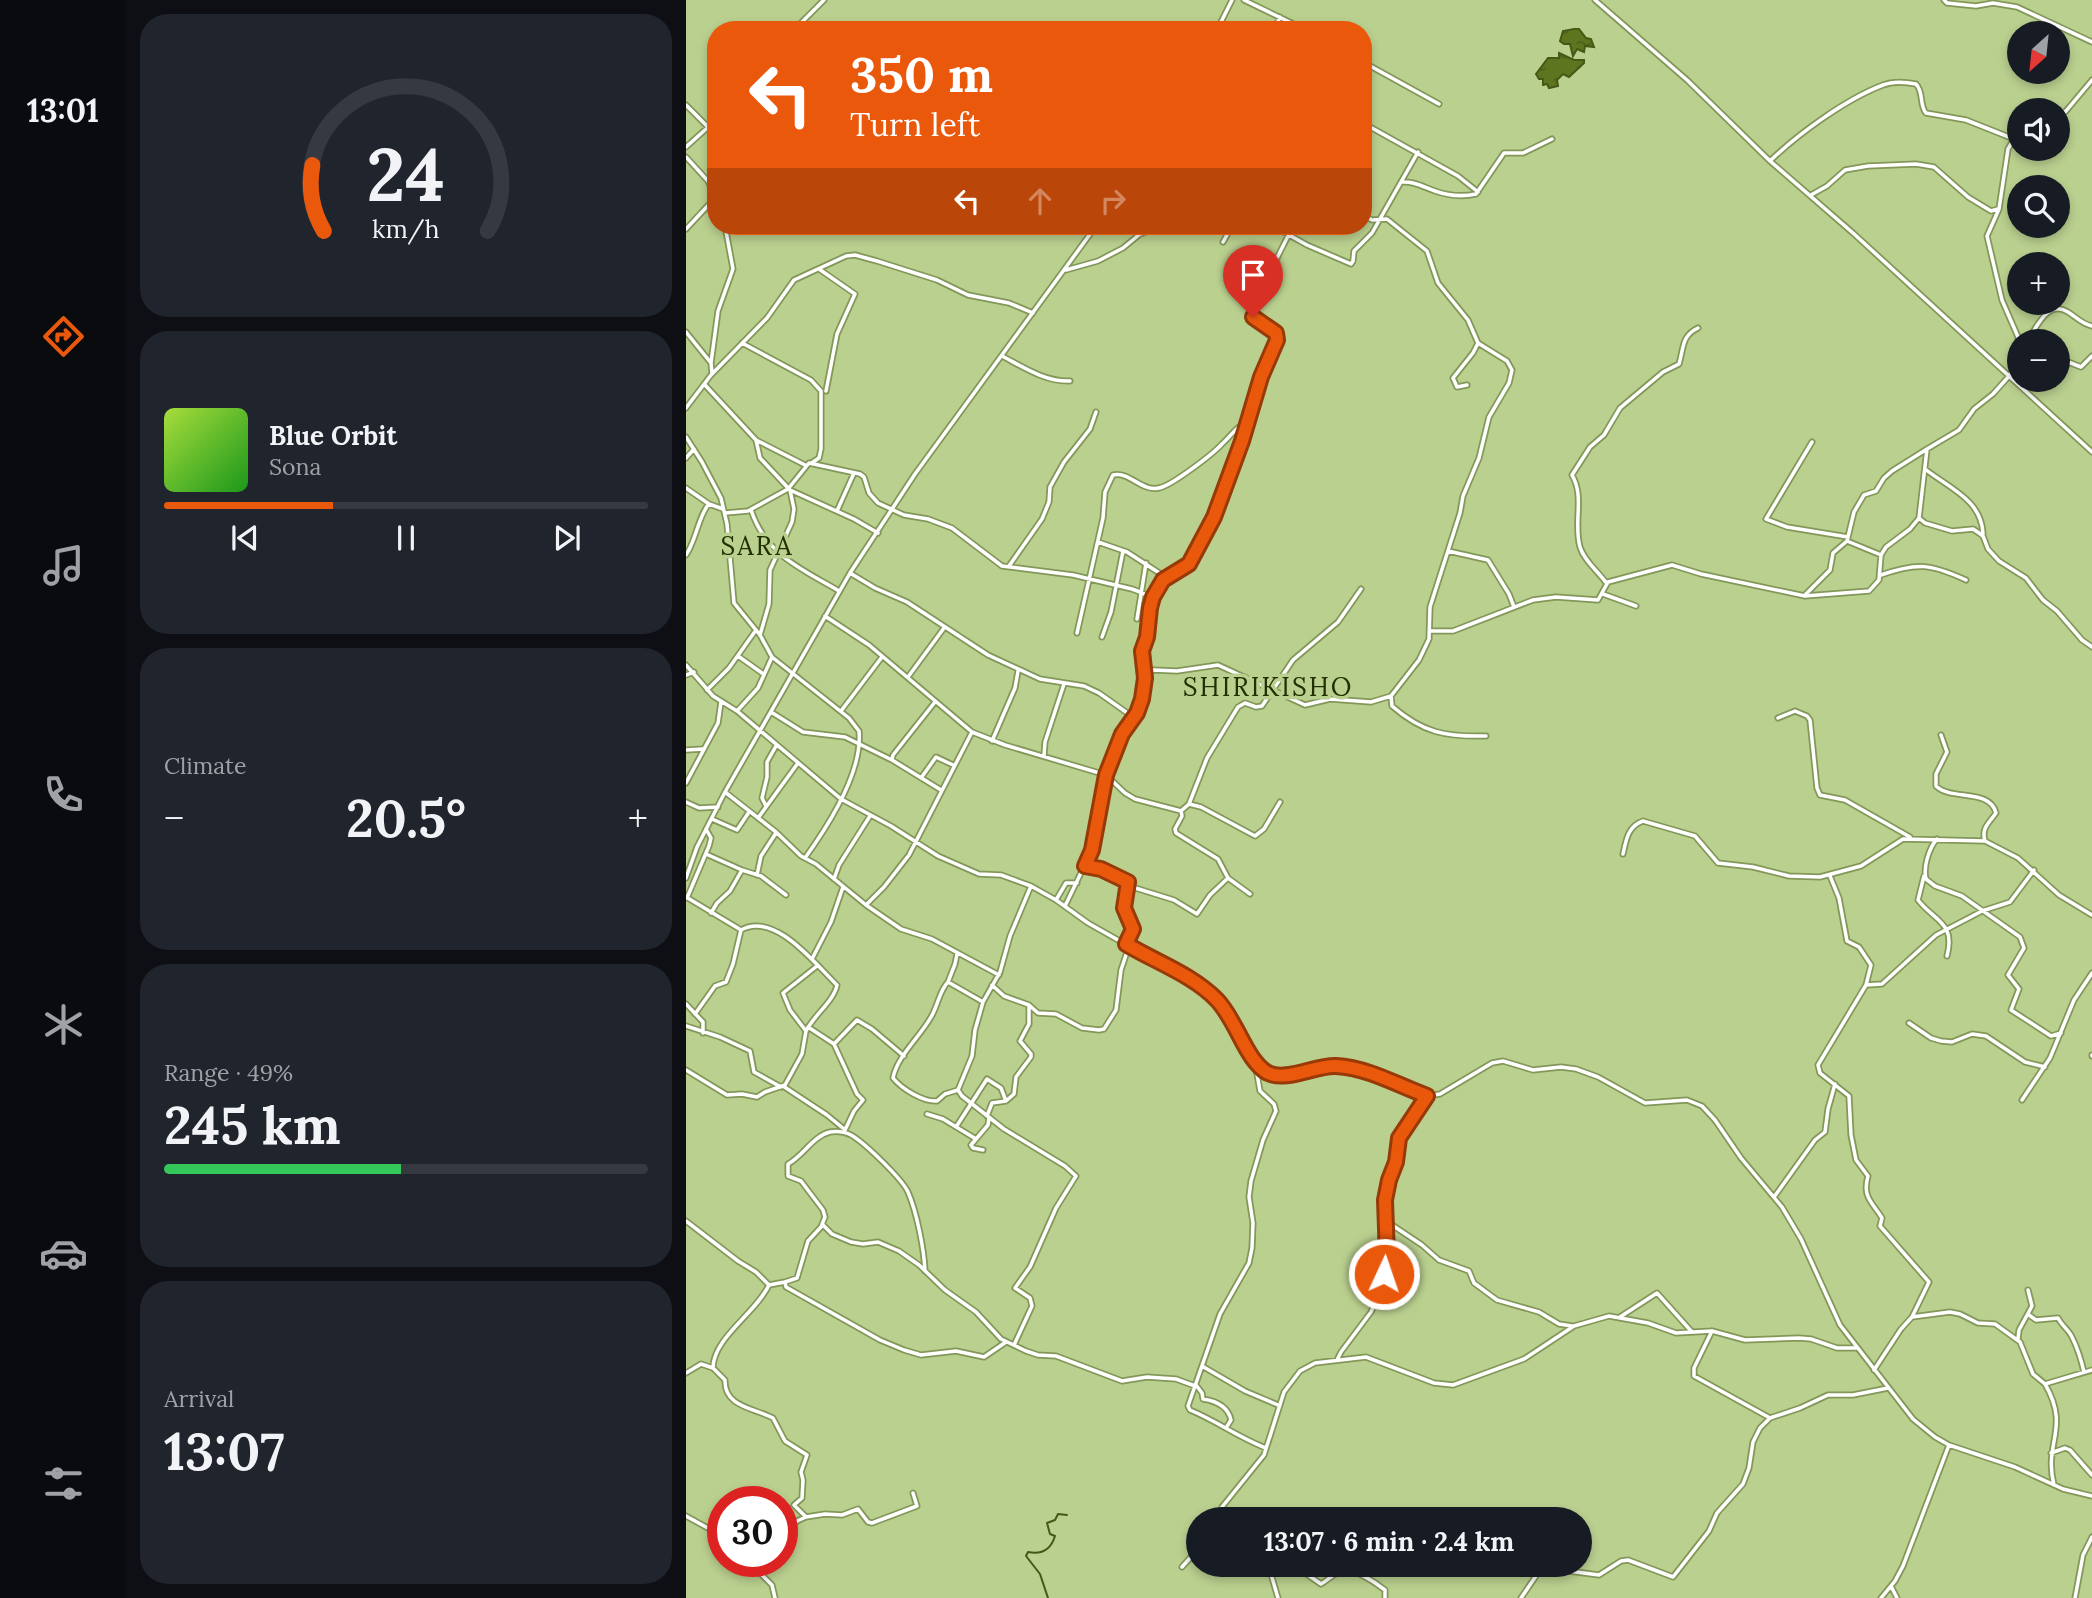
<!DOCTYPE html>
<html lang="en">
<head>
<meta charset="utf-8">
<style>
	body { margin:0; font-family:Lora,serif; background:#20242c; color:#f1f3f6; height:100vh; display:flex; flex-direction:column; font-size:26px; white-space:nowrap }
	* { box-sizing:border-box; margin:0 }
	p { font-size:23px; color:#9ea1a6 }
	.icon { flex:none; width:38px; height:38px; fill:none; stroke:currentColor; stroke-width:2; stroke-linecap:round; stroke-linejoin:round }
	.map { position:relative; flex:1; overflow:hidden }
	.details { display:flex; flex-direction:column; gap:14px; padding:14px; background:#0d0f14; width:560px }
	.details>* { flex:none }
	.top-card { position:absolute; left:21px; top:21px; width:665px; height:214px; border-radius:28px; box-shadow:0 4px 10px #0003; background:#ea580c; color:#fff; overflow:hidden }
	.needle { width:46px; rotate:207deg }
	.tools { position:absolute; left:1321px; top:21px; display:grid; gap:14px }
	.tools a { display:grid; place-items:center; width:63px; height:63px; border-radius:50%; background:#171b24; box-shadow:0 4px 10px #0003; font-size:35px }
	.speed { position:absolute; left:21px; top:1486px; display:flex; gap:14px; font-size:35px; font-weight:700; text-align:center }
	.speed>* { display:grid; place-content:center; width:91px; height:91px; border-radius:50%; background:#171b24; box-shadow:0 4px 10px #0003; line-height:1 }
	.speed .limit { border:10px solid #d22; background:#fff; color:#111 }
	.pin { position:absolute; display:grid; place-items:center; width:60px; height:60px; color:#fff; margin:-72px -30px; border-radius:50% 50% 50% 0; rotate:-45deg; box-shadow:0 0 7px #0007 }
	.pin .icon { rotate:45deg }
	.me { position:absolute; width:77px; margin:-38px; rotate:3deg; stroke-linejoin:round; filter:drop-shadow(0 0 5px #0008) }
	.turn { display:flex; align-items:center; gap:24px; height:147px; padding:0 28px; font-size:32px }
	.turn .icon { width:91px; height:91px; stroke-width:2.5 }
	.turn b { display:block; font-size:49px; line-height:60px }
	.lanes { display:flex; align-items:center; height:66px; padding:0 28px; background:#0003; justify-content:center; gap:35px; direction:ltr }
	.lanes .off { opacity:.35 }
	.big { font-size:52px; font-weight:700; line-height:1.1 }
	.details .widget { flex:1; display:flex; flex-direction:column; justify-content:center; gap:10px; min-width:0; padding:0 24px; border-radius:28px; background:#20242c }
	.details .dial { align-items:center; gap:0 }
	.dial svg { height:182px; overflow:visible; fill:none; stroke:#363941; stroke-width:7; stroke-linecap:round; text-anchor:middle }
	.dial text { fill:#f1f3f6; stroke:none }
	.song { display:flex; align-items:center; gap:21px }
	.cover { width:84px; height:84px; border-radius:10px; background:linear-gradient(135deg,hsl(80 70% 55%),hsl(120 70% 35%)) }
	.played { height:7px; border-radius:4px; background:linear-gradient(90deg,#ea580c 35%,#363941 35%) }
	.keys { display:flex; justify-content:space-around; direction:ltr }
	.heat { display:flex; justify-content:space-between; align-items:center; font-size:38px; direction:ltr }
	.charge { height:10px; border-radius:5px; background:linear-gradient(90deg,#34c759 49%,#363941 0) }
	.trip { position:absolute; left:500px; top:1507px; width:406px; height:70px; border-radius:35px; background:#171b24; box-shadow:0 4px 10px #0003; font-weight:700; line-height:70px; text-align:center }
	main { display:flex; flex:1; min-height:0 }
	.tab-bar { display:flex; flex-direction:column; width:126px; justify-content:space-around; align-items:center; background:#090b0e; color:#9ea1a6 }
	.tab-bar .icon { width:49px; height:49px }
	.tab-bar .on { color:#ea580c }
	.tab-bar b { font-size:32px; color:#f1f3f6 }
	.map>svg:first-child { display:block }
</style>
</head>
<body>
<main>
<nav class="tab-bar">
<b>13:01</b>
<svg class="icon on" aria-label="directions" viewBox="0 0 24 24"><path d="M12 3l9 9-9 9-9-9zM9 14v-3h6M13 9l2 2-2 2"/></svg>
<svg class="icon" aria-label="music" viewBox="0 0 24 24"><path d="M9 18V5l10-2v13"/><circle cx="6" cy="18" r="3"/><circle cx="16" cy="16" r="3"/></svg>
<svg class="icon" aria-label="phone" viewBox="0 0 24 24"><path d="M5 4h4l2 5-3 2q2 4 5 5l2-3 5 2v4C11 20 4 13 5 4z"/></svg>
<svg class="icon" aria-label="climate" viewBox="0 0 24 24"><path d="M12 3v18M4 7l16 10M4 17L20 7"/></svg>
<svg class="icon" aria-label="car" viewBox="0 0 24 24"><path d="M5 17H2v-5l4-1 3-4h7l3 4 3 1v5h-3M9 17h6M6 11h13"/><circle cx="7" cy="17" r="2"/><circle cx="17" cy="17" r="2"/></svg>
<svg class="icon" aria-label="filters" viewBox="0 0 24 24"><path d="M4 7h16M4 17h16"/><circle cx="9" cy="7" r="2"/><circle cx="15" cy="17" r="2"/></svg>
</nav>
<section class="details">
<div class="widget dial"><svg viewBox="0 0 100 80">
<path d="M14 69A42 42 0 1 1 86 69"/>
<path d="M14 69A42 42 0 0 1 9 40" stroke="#ea580c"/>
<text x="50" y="56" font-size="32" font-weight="700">24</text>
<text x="50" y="72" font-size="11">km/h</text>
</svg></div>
<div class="widget">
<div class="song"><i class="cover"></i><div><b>Blue Orbit</b><p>Sona</p></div></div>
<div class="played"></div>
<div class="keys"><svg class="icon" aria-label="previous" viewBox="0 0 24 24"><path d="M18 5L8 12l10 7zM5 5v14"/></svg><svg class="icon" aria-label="pause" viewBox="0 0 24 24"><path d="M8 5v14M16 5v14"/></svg><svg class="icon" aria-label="next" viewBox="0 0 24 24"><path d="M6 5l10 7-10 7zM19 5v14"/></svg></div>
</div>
<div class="widget"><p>Climate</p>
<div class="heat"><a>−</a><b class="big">20.5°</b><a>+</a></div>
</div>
<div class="widget"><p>Range · 49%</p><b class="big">245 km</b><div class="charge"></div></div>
<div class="widget"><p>Arrival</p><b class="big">13:07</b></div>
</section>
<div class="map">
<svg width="1406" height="1598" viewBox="0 0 1406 1598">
	<defs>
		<pattern id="water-ripples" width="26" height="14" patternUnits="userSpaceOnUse" patternTransform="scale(1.75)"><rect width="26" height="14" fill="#5e751f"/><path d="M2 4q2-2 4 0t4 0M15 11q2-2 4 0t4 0" fill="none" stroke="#4c5f19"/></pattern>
	</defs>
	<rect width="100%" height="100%" fill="#bad08f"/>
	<path fill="url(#water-ripples)" stroke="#465816" stroke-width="2" d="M888,29H893L900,38L905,39L908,47L899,46L898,52L891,49L887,56L884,44H878L874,41L877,31Z
		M873,53L888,60H898V63L883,77L877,74L871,80L872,86L863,88L861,84L857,85V79H853L850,74L862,58H873Z"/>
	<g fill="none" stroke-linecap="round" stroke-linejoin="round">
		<path stroke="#465816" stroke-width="2" d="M362,1598L354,1574L340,1556L342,1552C356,1555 365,1549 369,1536L364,1534L361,1523L369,1520L372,1514L381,1515"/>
		<g stroke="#839759" stroke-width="7">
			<path id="minor" d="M558,0L620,30
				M909,0L1001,80L1084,161L1167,233L1406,452
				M1258,0L1261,3L1290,6L1307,3L1331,7L1406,42
				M108,30L138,0
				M531,30L546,0
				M588,30L594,17
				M677,62L753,104
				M0,105L22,127
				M1372,117L1380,111L1406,80
				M677,123L772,176L792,192
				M0,147L30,120
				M0,157L22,181L30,200
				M1084,161C1112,134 1160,99 1197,85C1207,81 1220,82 1230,84C1238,92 1233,105 1240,113L1280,120L1328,139
				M22,181L30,173
				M715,182C728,181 737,187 749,191C763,196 776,197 790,194L818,153H837L866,139
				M1125,195L1141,186L1159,170L1182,166L1230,164L1248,167L1282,197L1305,211L1312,209
				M587,226L621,245L665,264L667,261L668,251L686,233L732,152
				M0,229L29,198
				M537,242L546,226
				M133,269L169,294L151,334L140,391
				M380,270L412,261L437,248L454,234L477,226
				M0,332L25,363L26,373
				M1341,341C1351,328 1361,299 1382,312C1390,317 1396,324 1406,326
				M56,343L125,380L135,391V449L133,458L127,462
				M316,356C337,367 359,382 384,381
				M1372,358L1395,367L1406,356
				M25,363L32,311L47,269L39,226
				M1326,378L1334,374
				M19,385L70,440L119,465
				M781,385L771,387L767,378L787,353L792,343
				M0,408L25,375L81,318L108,280L160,256L169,255L191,261L251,280L282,295L323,303L347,313
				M0,437L16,462L35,498L41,524L48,603L74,635L86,657L163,718L173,731C177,772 142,826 119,858
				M70,440L74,458L104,490L168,519L192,533
				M1126,442L1080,519L1101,527L1162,537
				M0,458L8,449
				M1239,469C1263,488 1296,500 1297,534
				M0,488L23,504L37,509
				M65,510C80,555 114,568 153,591
				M151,511L168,473
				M39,513L62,511L102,489L123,463L174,474L178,477L183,493L192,503L218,515L242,519L266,528L316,566L387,575L446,589L467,597
				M1233,518L1239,523L1266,531L1287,529L1293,533L1297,536L1302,549L1313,561L1340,578L1357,600L1371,611L1396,640L1406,647
				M1161,541L1195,555
				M412,542L441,552L481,578
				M762,551L802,560L823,594L828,607
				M0,555C10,541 13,514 23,504
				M323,566L356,519L363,502L364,487L378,462L404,429L410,412
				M164,573L189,588L221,602L302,655L354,679L398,686L413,693L447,717
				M1195,575C1232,562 1245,564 1280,580
				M921,584C913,572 898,561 894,547C887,522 899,497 886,475L904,447L918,435L934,408L977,372L993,364C998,348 995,336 1012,328
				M917,594L950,606
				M1119,595L1144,570L1147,553L1161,541L1168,512L1178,495L1190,491L1198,478L1206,471L1241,449
				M139,616L183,645L286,732L319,745L420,775L439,793L449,799L495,811L503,804L521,758L552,707L559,703L570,707L576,706L607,660L652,622L675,589
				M451,619L460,563
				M745,631H767L847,600L870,597L912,600L922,582L986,565L1015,574L1119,596L1183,591L1193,580L1195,555L1200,547L1224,529L1233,518L1241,449L1273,430L1288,409L1307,394L1324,375L1331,358L1332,337L1316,300L1301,236L1313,209L1322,149L1328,139L1334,135
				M391,633L417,518L419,492L427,475C443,471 456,492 473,488C485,486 527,454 536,444C545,436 549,428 560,422
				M74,635L83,604L84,570L106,522L108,509L104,490
				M416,637L425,612L437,551
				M52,656L76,673
				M0,665L27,696L51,711L155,799L205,826L252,856L293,874L315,875L345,886L370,900L402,923L513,986L527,997L541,1011L569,1062L587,1075L597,1076L642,1066L656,1067L696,1077L741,1096L754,1094L806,1063L817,1061L847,1070L875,1067L890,1069L912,1077L959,1103L1001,1100L1016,1106L1029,1120L1055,1158L1096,1207L1115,1239L1154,1325L1227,1419L1249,1437L1263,1445L1329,1467L1377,1489L1406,1496
				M0,675L8,672
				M459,676L456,651L461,637L464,608L467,597L477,580L503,564L528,517L556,441L575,377L591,340L590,333L571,321L564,312L607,226
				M222,677L258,628
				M21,690L43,668L70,630
				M705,696L706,706C737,733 760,737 800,736
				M249,702L207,755L206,760L255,790
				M51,711L72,688L86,657
				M155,711L196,657
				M85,712L117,732L159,737L206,760
				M1092,718L1109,711L1121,716L1124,720L1131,788L1134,795L1159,800L1224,837
				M1255,735L1261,752L1250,774V786C1265,801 1304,788 1310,813C1303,823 1295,828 1299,841
				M306,741L329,688L332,671
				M0,750L17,749
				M358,756L359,742L378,684
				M235,778L250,757L267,765
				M0,783L32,723L35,702
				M39,792L90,832L115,856L130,864L180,905L215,929L246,939L313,975
				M0,802L13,808L32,807
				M503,804L515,807L569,836L578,829L594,802
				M80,806L76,798L81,777V762L90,746
				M495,811L496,816L489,829L490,833L532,859L542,878L564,894
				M72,818L112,763
				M26,819L51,830L63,812
				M1251,839C1243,848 1237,867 1240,879L1249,886L1276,896L1334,937L1338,948L1322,975L1333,989L1325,1010L1365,1036L1375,1033
				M20,854L56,870L75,876L100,895
				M937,854C940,840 942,826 957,821L1009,836L1032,863L1067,867L1103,876L1134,877L1175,866L1217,839L1299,841L1332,858L1373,895L1406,915
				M399,866H407L442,882L438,908L447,929L440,944
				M71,875L75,856L90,833
				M1144,876L1153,898L1161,941L1173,947L1185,965L1180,985
				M1238,876L1232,900C1248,921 1270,922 1261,956
				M0,878L11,847L39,792L164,573L229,474L410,226
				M148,879L153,865L184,816
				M443,886L488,900L511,914L524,895L542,878
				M0,897L55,930
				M1,898L23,846L25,838L20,829
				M370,900L380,883H391
				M180,905L198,887L223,855L286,732
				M379,906L406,850L420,775L436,734L454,706L459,678L467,670L491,671L532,665L619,705L644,699L685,702L705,696L733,660L743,639L744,607L774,513L777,496L793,458L803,417L823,383L826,370L821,361L792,343L782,320L752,283L741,251L701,219L686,220L677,215
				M25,913L31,903L44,891L56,870
				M271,954L269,964L262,982L297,1002
				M126,959L145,922L157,887
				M262,982C253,991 252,1006 245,1017C234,1037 211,1056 207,1078C216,1089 237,1102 251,1101L259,1094L272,1090
				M306,985L318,996L343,1005L352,1013L370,1014L396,1028L413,1030L418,1029L430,1010L435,970L443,946
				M0,1004L17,1022V1033
				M9,1014L29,986L40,982L47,964L55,930C89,911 129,964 151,985C148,1001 128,1015 120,1031
				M1223,1023L1245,1038L1255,1041L1266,1042L1286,1034L1300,1036L1339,1062L1359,1067
				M0,1026L34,1037L64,1051L68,1072L95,1087
				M122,1027L148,1044L171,1094L177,1100L168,1111L159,1130
				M148,1044L171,1020L186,1029L218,1056
				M1406,1056V1055
				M569,1063L574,1091L588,1104L590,1111L577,1140L565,1181L563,1197L567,1223L566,1248L563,1263L534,1314L502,1406L504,1410C531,1421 553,1438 580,1448
				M0,1070L41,1095L56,1094L71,1097L79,1092L99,1085L116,1054L120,1031L104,1010L97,993L131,966
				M97,1086L141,1115L158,1129
				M1336,1100L1364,1058L1388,1000L1406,973
				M241,1114L257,1119L290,1139
				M301,1116L306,1103L320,1101L328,1094L330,1077L345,1057V1054L334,1041L343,1024V1005
				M270,1127L301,1079L315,1088L320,1101
				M297,1150L287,1148L285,1145L302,1125L303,1118
				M1088,1197L1129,1140L1139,1132L1142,1109L1149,1084
				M0,1221L52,1261L70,1272L83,1285
				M700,1221L736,1245L753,1260L783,1271L788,1283L811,1300L853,1312L873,1324L886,1326
				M137,1225L146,1234L165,1242L177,1244L192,1242L213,1251L233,1265L259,1290L290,1312L315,1339L340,1351L352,1355L370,1356L436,1381L461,1377L490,1379L509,1386
				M239,1271C238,1249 231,1213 222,1192C216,1179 179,1143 165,1135C159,1132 151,1131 144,1132C127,1136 117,1156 102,1164V1176L115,1181L137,1210L139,1217L135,1227L122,1241L111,1278L99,1282L100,1287L194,1340L218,1350L235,1355L270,1351L298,1357L320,1342
				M99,1282L83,1285C70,1313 27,1338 27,1368L39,1380C38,1407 68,1408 87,1418L99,1441L121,1455L115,1472L117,1480L116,1498L108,1505L120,1517
				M1343,1315L1350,1320L1372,1318C1376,1326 1383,1330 1386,1337C1392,1349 1395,1359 1398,1372
				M934,1317L971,1293L1006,1332
				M1226,1317L1264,1312L1274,1314L1292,1323L1309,1324L1334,1342L1347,1374L1359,1384L1406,1370
				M1026,1331L1008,1368V1376L1084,1418
				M1332,1339L1333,1330L1346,1306L1342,1290
				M328,1345L346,1306L344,1298L329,1288L344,1267L370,1208L390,1176L379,1166L318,1129L276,1096L272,1090L286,1056L289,1030L297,1002L314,972L324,936L345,886
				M651,1360L655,1352L685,1312L696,1288L701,1257L699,1200L703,1180L710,1162L713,1138L741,1096
				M516,1366L559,1391L592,1405
				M1188,1370L1215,1329L1226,1317L1243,1282L1194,1226L1196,1218C1186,1202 1176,1197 1182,1176L1170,1160L1165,1135L1163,1096L1134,1073L1132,1065L1180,985L1196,984L1250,935L1296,911L1324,902L1348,870
				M0,1373L15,1364L27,1368
				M1359,1384C1385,1429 1357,1442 1368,1485
				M510,1385L516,1393L517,1399C530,1401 542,1406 545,1420L540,1428
				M1365,1453L1379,1448L1384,1450L1406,1475
				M0,1516L29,1532L37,1539
				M545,1519L537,1514L536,1507L578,1455L598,1392L614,1371L629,1363L680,1357L748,1383L767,1385L838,1359L888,1326L923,1316L962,1323L990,1333L1026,1331L1059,1340L1113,1338L1125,1339L1151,1348H1171
				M96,1537L111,1521L120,1517L139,1514L156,1515L172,1509L182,1522L186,1523L231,1506L227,1493
				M62,1561L86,1585L89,1598
				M582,1564L592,1598
				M606,1564L635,1584C642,1580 648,1573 656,1571C667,1567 690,1583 699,1590V1598
				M496,1567L513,1548
				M1205,1586L1211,1598
				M835,1598L852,1573L860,1568L913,1575L935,1561L942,1560L987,1577L1023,1531L1031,1513L1057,1484L1063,1468L1067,1442L1074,1428L1084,1418L1114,1408L1142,1395H1167L1202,1388
				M1195,1598L1209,1581L1217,1566L1263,1445
				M1389,1598L1397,1555L1406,1537"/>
		</g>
		<use href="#minor" stroke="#fff" stroke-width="3.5"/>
	</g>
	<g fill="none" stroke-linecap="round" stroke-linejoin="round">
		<g stroke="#983908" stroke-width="18">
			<path id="route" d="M567,317L590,333L591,340L575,377L556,441L528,517L503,564L477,580L467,597L464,608L461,637L456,651L459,678L456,699L451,713L436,734L420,775L406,850L399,866L415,869L442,882L438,908L447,929L440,944C470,962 507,975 531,1000C551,1021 560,1061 582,1073C600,1082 630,1065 650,1066C683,1068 711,1085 741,1096L713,1138L710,1162L703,1180L699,1200L701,1257L698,1274"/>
		</g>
		<use href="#route" stroke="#ea580c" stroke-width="12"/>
	</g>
	<g text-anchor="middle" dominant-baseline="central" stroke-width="7" stroke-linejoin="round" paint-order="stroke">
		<g font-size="26" letter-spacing="2" fill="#232f00" stroke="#bad08f">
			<text x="71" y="545">SARA</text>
			<text x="582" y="686">SHIRIKISHO</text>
		</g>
	</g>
</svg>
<div class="tools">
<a><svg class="needle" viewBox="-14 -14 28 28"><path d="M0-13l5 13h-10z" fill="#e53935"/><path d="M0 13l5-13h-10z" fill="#9ea1a6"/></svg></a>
<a><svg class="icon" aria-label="sound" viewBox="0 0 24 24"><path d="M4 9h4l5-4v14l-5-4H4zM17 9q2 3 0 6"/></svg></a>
<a><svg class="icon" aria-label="search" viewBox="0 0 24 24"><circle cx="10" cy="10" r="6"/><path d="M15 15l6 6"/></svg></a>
<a>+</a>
<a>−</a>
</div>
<div class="speed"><div class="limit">30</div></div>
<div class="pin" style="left:567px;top:317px;background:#d93025"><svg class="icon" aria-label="arrive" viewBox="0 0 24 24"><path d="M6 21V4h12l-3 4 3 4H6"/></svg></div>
<svg class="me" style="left:698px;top:1274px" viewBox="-20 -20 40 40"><circle r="17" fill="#ea580c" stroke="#fff" stroke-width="3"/><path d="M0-11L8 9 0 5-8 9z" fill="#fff"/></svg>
<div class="trip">13:07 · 6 min · 2.4 km</div>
<div class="top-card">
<div class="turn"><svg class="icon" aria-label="left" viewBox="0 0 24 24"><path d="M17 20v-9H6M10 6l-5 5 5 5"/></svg><div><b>350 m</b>Turn left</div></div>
<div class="lanes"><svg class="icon" aria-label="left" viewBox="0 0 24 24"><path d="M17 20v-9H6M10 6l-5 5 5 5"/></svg><svg class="icon off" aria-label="ahead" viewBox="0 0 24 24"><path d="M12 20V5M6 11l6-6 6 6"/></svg><svg class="icon off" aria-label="right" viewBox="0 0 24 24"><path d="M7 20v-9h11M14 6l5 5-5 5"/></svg></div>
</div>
</div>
</main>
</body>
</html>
